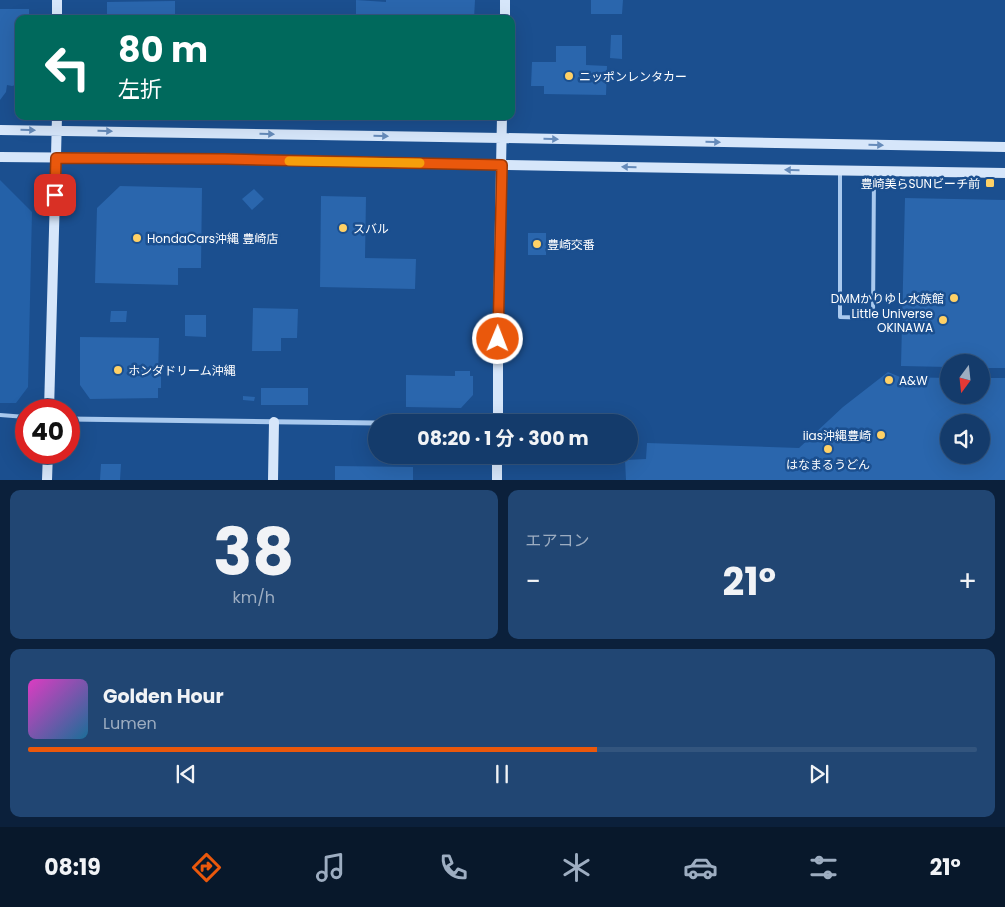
<!DOCTYPE html>
<html lang="ja">
<head>
<meta charset="utf-8">
<style>
	body { margin:0; font-family:Poppins,"Noto Sans JP",sans-serif; background:#214673; color:#f1f3f6; height:100vh; display:flex; flex-direction:column; font-size:19px; white-space:nowrap }
	* { box-sizing:border-box; margin:0 }
	p { font-size:16px; color:#9dadc1 }
	.icon { flex:none; width:28px; height:28px; fill:none; stroke:currentColor; stroke-width:2; stroke-linecap:round; stroke-linejoin:round }
	.map { position:relative; height:480px; overflow:hidden }
	.panel { display:flex; flex-direction:column; gap:10px; padding:10px; background:#0b203b; flex:1 }
	.panel>* { flex:none }
	.guide { position:absolute; left:15px; top:15px; width:500px; height:105px; border-radius:10px; box-shadow:0 5px 20px #0002,0 0 0 1px #33557e; background:#00695c; color:#fff; overflow:hidden }
	.needle { width:32px; rotate:195deg }
	.buttons { position:absolute; left:940px; top:354px; display:grid; gap:10px }
	.buttons a { display:grid; place-items:center; width:50px; height:50px; border-radius:50%; background:#143b6b; box-shadow:0 5px 20px #0002,0 0 0 1px #33557e; font-size:25px }
	.speed { position:absolute; left:15px; top:399px; display:flex; gap:10px; font-size:25px; font-weight:700; text-align:center }
	.speed>* { display:grid; place-content:center; width:65px; height:65px; border-radius:50%; background:#143b6b; box-shadow:0 5px 20px #0002,0 0 0 1px #33557e; line-height:1 }
	.speed .limit { border:8px solid #d22; background:#fff; color:#111 }
	.pin { position:absolute; display:grid; place-items:center; width:42px; height:42px; color:#fff; margin:-21px; border-radius:10px; box-shadow:0 2px 8px #0006 }
	.me { position:absolute; width:55px; margin:-28px; rotate:1deg; stroke-linejoin:round; filter:drop-shadow(0 0 4px #0008) }
	.turn { display:flex; align-items:center; gap:18px; height:105px; padding:0 20px; font-size:22px }
	.turn .icon { width:65px; height:65px; stroke-width:2.5 }
	.turn b { display:block; font-size:35px; line-height:42px }
	.big { font-size:38px; font-weight:700; line-height:1.1 }
	.panel .widget { flex:1; display:flex; flex-direction:column; justify-content:center; gap:8px; min-width:0; padding:0 18px; border-radius:10px; background:#214673 }
	.panel .dial { align-items:center; gap:0 }
	.dial b { font-size:65px; line-height:1 }
	.song { display:flex; align-items:center; gap:15px }
	.cover { width:60px; height:60px; border-radius:8px; background:linear-gradient(135deg,hsl(310 70% 55%),hsl(200 70% 35%)) }
	.played { height:5px; border-radius:2px; background:linear-gradient(90deg,#ea580c 60%,#33557e 60%) }
	.keys { display:flex; justify-content:space-around; direction:ltr }
	.heat { display:flex; justify-content:space-between; align-items:center; font-size:28px; direction:ltr }
	.panel .tiles { flex:1; display:grid; gap:10px; grid-template-columns:1fr 1fr }
	.widget:last-child { grid-column:span 2 }
	.trip { position:absolute; left:368px; top:414px; width:270px; height:50px; border-radius:25px; background:#143b6b; box-shadow:0 5px 20px #0002,0 0 0 1px #33557e; font-weight:700; line-height:50px; text-align:center }
	.tab-bar { display:flex; height:80px; justify-content:space-around; align-items:center; background:#08182b; color:#9dadc1 }
	.tab-bar .icon { width:35px; height:35px }
	.tab-bar .current { color:#ea580c }
	.tab-bar b { font-size:22px; color:#f1f3f6 }
	.map>svg:first-child { display:block }
</style>
</head>
<body>
<div class="map">
<svg width="1005" height="480" viewBox="0 0 1005 480">
	<rect width="100%" height="100%" fill="#1b4f8f"/>
	<path fill="#2461a8" d="M0,180L32,212L28,387L16,403H0Z"/>
	<path fill="#2a66ad" fill-rule="evenodd" d="M356,0L386,2V0H475L474,19H356Z
		M591,0H623L622,14H591Z
		M175,1V19H107V2Z
		M0,9H29V19H19V84L12,86L7,85L6,92L0,100Z
		M611,35H622V59L610,58Z
		M556,46H586V65L607,66L606,95L544,94V86H531L532,62H556Z
		M120,186L202,188L201,268H178V285L95,283L97,208Z
		M254,189L264,199L252,210L242,199Z
		M321,196L366,197L365,258L416,259L415,289L320,287Z
		M905,198L1005,200V368H981V362H949V367L901,366Z
		M528,233H546V255H528Z
		M253,308L298,309L297,338H281V351H252Z
		M111,311H127L126,322H110Z
		M185,315H206V337L185,336Z
		M80,337L159,338L158,376H161V388H158V398L90,399L80,385Z
		M455,371H470V376H473V395L461,408L406,407V375L455,376Z
		M888,372L900,377L949,378V395H981V378H1005V480H626L625,460L646,459L647,443L799,448L843,407ZM949,422H981V455H949Z
		M261,388H308V405H261Z
		M243,396L255,397L254,401L243,400Z
		M101,464H121L120,480H100Z
		M335,466L413,467V480H335Z"/>
	<g fill="none" stroke-linecap="round" stroke-linejoin="round">
		<path stroke="#a9c9ee" stroke-width="4" d="M840,171V317L873,318L874,172
			M0,415L26,417"/>
		<path stroke="#a9c9ee" stroke-width="5" d="M69,419L376,423"/>
		<path stroke="#d6e6fa" stroke-width="10" d="M57,0V19
			M505,19V0
			M0,130L502,138L1005,147
			M0,157L225,159L561,166L1005,173
			M49,410L55,195L57,116
			M498,422V322L502,116
			M47,480L48,452
			M273,480L274,422
			M497,480V455"/>
	</g>
	<defs><path id="oneway-solid" d="M-6-.8H1V-3.2L6.5 0L1 3.2V.8H-6Z" transform="scale(1.25)"/></defs>
	<g fill="#668bba">
		<use href="#oneway-solid" transform="translate(28 130) rotate(1)"/>
		<use href="#oneway-solid" transform="translate(105 131) rotate(1)"/>
		<use href="#oneway-solid" transform="translate(267 134) rotate(1)"/>
		<use href="#oneway-solid" transform="translate(381 136) rotate(1)"/>
		<use href="#oneway-solid" transform="translate(551 139) rotate(1)"/>
		<use href="#oneway-solid" transform="translate(713 142) rotate(1)"/>
		<use href="#oneway-solid" transform="translate(876 145) rotate(1)"/>
		<use href="#oneway-solid" transform="translate(629 167) rotate(-179)"/>
		<use href="#oneway-solid" transform="translate(792 170) rotate(-179)"/>
	</g>
	<g fill="none" stroke-linecap="round" stroke-linejoin="round">
		<g stroke="#983908" stroke-width="12">
			<path id="route" d="M55,195L56,158L225,159L502,165L498,339"/>
		</g>
		<use href="#route" stroke="#ea580c" stroke-width="9"/>
		<path stroke="#f59e0b" stroke-width="9" d="M289,161L420,163"/>
	</g>
	<g fill="#ffd166" stroke="#1b4f8f" stroke-width="2">
		<circle cx="569" cy="76" r="5"/>
		<rect x="985" y="178" width="10" height="10" rx="2.5"/>
		<circle cx="343" cy="228" r="5"/>
		<circle cx="137" cy="238" r="5"/>
		<circle cx="537" cy="244" r="5"/>
		<circle cx="954" cy="298" r="5"/>
		<circle cx="943" cy="320" r="5"/>
		<circle cx="118" cy="370" r="5"/>
		<circle cx="889" cy="380" r="5"/>
		<circle cx="881" cy="435" r="5"/>
		<circle cx="828" cy="449" r="5"/>
	</g>
	<g text-anchor="middle" dominant-baseline="central" stroke-width="5" stroke-linejoin="round" paint-order="stroke">
		<g font-size="12" fill="#fff" stroke="#1b4f8f" text-anchor="start">
			<text x="579" y="76">ニッポンレンタカー</text>
			<text x="980" y="183" text-anchor="end">豊崎美らSUNビーチ前</text>
			<text x="353" y="228">スバル</text>
			<text x="147" y="238">HondaCars沖縄 豊崎店</text>
			<text x="547" y="244">豊崎交番</text>
			<text x="944" y="298" text-anchor="end">DMMかりゆし水族館</text>
			<text x="933" y="313" text-anchor="end">Little Universe<tspan x="933" dy="14">OKINAWA</tspan></text>
			<text x="128" y="370">ホンダドリーム沖縄</text>
			<text x="899" y="380">A&amp;W</text>
			<text x="871" y="435" text-anchor="end">iias沖縄豊崎</text>
			<text x="828" y="464" text-anchor="middle">はなまるうどん</text>
		</g>
	</g>
</svg>
<div class="buttons">
<a><svg class="needle" viewBox="-14 -14 28 28"><path d="M0-13l5 13h-10z" fill="#e53935"/><path d="M0 13l5-13h-10z" fill="#9dadc1"/></svg></a>
<a><svg class="icon" aria-label="sound" viewBox="0 0 24 24"><path d="M4 9h4l5-4v14l-5-4H4zM17 9q2 3 0 6"/></svg></a>
</div>
<div class="speed"><div class="limit">40</div></div>
<div class="pin" style="left:55px;top:195px;background:#d93025"><svg class="icon" aria-label="arrive" viewBox="0 0 24 24"><path d="M6 21V4h12l-3 4 3 4H6"/></svg></div>
<svg class="me" style="left:498px;top:339px" viewBox="-20 -20 40 40"><circle r="17" fill="#ea580c" stroke="#fff" stroke-width="3"/><path d="M0-11L8 9 0 5-8 9z" fill="#fff"/></svg>
<div class="trip">08:20 · 1 分 · 300 m</div>
<div class="guide">
<div class="turn"><svg class="icon" aria-label="left" viewBox="0 0 24 24"><path d="M17 20v-9H6M10 6l-5 5 5 5"/></svg><div><b>80 m</b>左折</div></div>
</div>
</div>
<section class="panel">
<div class="tiles">
<div class="widget dial"><b>38</b><p>km/h</p></div>
<div class="widget"><p>エアコン</p>
<div class="heat"><a>−</a><b class="big">21°</b><a>+</a></div>
</div>
<div class="widget">
<div class="song"><i class="cover"></i><div><b>Golden Hour</b><p>Lumen</p></div></div>
<div class="played"></div>
<div class="keys"><svg class="icon" aria-label="previous" viewBox="0 0 24 24"><path d="M18 5L8 12l10 7zM5 5v14"/></svg><svg class="icon" aria-label="pause" viewBox="0 0 24 24"><path d="M8 5v14M16 5v14"/></svg><svg class="icon" aria-label="next" viewBox="0 0 24 24"><path d="M6 5l10 7-10 7zM19 5v14"/></svg></div>
</div>
</div>
</section>
<nav class="tab-bar">
<b>08:19</b>
<svg class="icon current" aria-label="directions" viewBox="0 0 24 24"><path d="M12 3l9 9-9 9-9-9zM9 14v-3h6M13 9l2 2-2 2"/></svg>
<svg class="icon" aria-label="music" viewBox="0 0 24 24"><path d="M9 18V5l10-2v13"/><circle cx="6" cy="18" r="3"/><circle cx="16" cy="16" r="3"/></svg>
<svg class="icon" aria-label="phone" viewBox="0 0 24 24"><path d="M5 4h4l2 5-3 2q2 4 5 5l2-3 5 2v4C11 20 4 13 5 4z"/></svg>
<svg class="icon" aria-label="climate" viewBox="0 0 24 24"><path d="M12 3v18M4 7l16 10M4 17L20 7"/></svg>
<svg class="icon" aria-label="car" viewBox="0 0 24 24"><path d="M5 17H2v-5l4-1 3-4h7l3 4 3 1v5h-3M9 17h6M6 11h13"/><circle cx="7" cy="17" r="2"/><circle cx="17" cy="17" r="2"/></svg>
<svg class="icon" aria-label="filters" viewBox="0 0 24 24"><path d="M4 7h16M4 17h16"/><circle cx="9" cy="7" r="2"/><circle cx="15" cy="17" r="2"/></svg>
<b>21°</b>
</nav>
</body>
</html>
